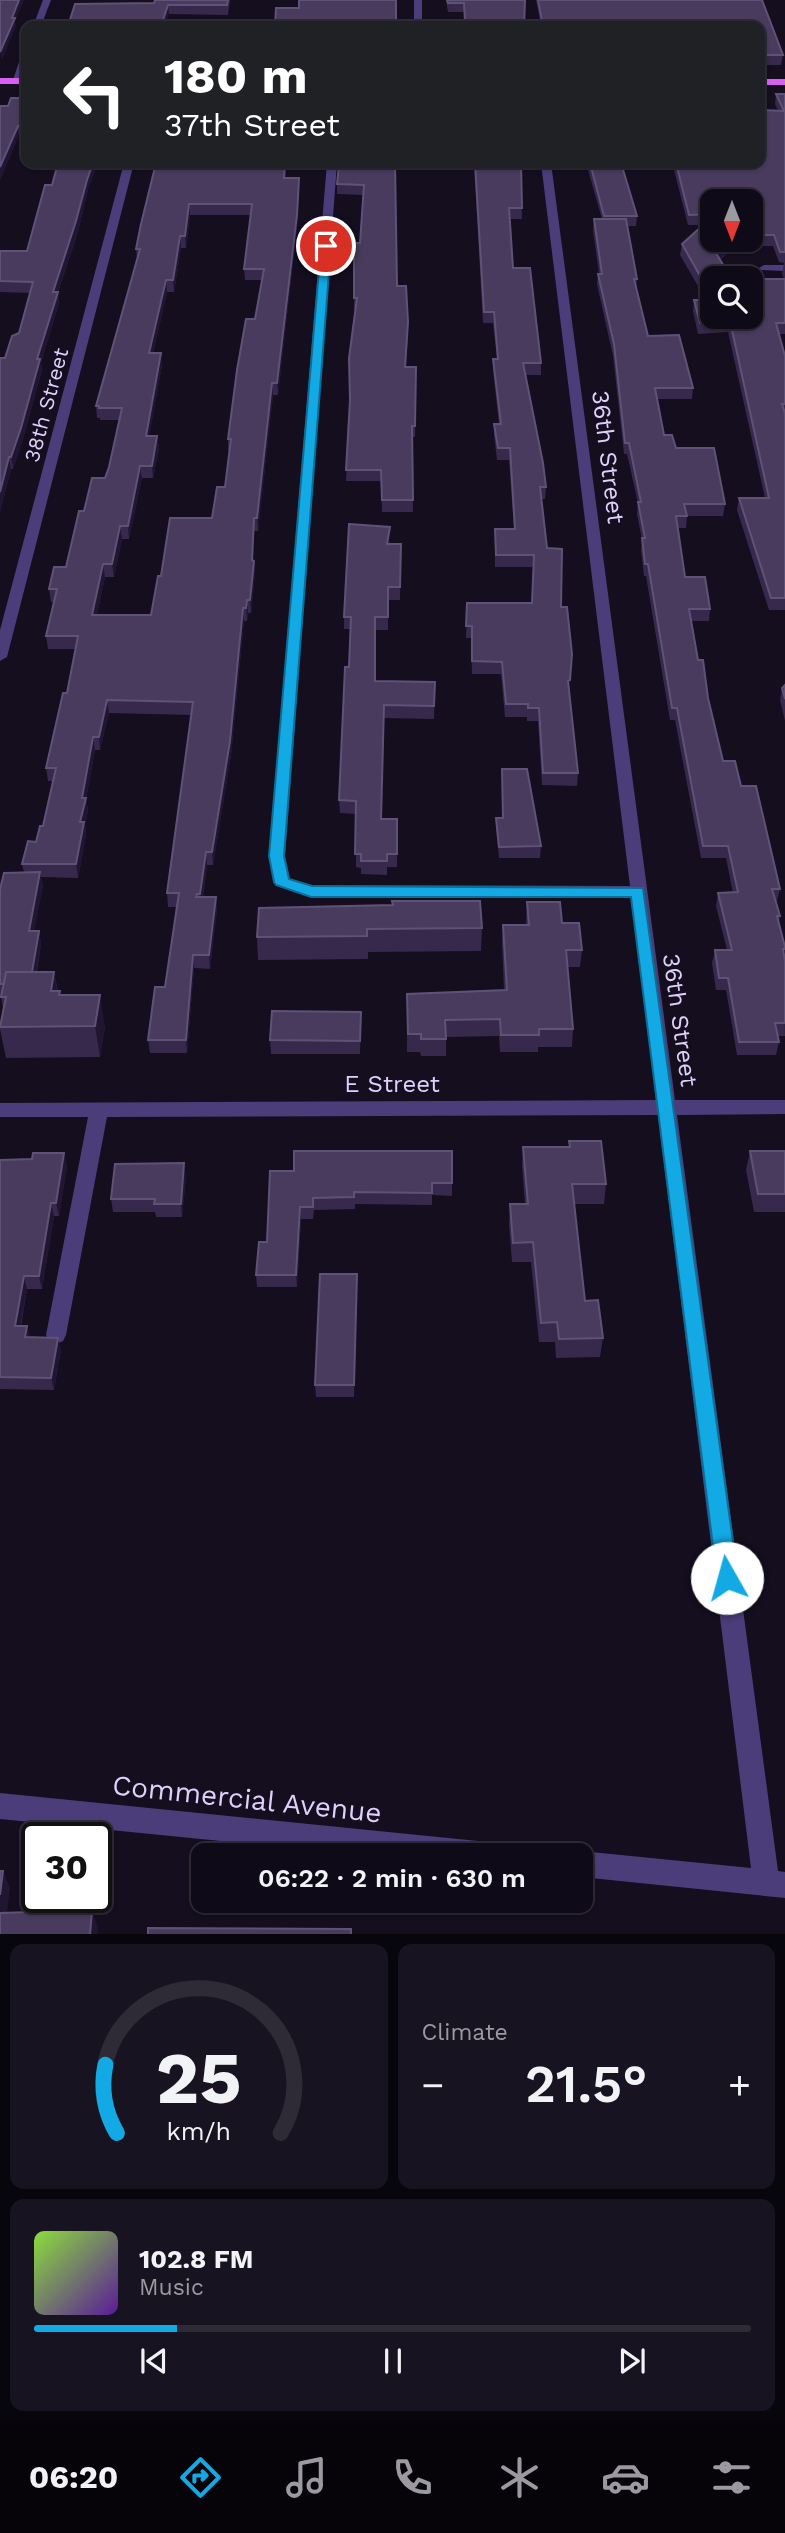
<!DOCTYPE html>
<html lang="en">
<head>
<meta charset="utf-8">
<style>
	body { margin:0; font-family:"Work Sans",sans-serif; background:#181320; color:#f1f3f6; height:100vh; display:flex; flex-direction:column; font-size:26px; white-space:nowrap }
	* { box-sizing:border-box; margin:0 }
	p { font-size:23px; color:#9b9aa1 }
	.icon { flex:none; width:38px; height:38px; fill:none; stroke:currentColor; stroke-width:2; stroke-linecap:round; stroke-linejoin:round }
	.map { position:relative; height:1934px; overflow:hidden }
	.side { display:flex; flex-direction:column; gap:10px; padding:10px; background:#08060d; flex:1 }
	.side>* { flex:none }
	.top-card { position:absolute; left:21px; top:21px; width:744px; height:147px; border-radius:14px; box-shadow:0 2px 5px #0004,0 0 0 2px #2f2b36; background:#202124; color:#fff; overflow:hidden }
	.needle { width:46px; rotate:180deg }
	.tools { position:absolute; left:700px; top:189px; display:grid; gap:14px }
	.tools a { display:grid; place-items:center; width:63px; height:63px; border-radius:14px; background:#0f0a17; box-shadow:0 2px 5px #0004,0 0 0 2px #2f2b36; font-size:35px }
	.speed { position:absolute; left:21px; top:1822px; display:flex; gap:14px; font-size:35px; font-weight:700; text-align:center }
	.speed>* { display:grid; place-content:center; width:91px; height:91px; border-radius:50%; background:#0f0a17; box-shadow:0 2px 5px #0004,0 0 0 2px #2f2b36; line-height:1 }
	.speed .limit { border:4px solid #111; border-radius:10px; background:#fff; color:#111 }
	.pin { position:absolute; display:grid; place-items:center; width:60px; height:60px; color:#fff; margin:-30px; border:4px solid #fff; border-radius:50%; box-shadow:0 2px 7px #0007 }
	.me { position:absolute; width:77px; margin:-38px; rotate:353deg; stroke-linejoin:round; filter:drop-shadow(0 0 5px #0008) }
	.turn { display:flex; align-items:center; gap:24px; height:147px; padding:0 28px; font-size:32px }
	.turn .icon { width:91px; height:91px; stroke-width:2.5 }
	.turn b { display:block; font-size:49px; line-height:60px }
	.big { font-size:52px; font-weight:600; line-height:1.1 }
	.side .card { flex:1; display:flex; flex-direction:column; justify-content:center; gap:10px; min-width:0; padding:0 24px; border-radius:14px; background:#181320 }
	.side .dial { align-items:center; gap:0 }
	.dial svg { height:182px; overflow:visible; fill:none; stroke:#2f2b36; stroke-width:7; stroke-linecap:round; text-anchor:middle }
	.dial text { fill:#f1f3f6; stroke:none }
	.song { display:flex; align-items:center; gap:21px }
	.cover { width:84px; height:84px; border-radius:10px; background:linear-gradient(135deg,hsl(90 70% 55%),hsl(270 70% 35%)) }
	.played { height:7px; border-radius:4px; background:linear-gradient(90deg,#12a9e5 20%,#2f2b36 20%) }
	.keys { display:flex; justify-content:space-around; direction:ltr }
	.heat { display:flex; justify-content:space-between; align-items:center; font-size:38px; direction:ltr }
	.side .tiles { flex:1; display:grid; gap:10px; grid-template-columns:1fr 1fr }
	.card:last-child { grid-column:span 2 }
	.trip { position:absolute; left:191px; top:1843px; width:402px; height:70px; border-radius:14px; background:#0f0a17; box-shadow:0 2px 5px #0004,0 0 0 2px #2f2b36; font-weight:600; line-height:70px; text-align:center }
	.dock { display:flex; height:112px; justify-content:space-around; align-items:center; background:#060409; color:#9b9aa1 }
	.dock .icon { width:49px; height:49px }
	.dock .current { color:#12a9e5 }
	.dock b { font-size:32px; color:#f1f3f6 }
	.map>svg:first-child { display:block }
</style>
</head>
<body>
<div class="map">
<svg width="785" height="1935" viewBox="0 0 785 1935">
	<rect width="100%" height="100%" fill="#140e1f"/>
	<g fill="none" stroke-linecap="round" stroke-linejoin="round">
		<path fill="#4b3d7a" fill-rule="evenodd" d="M43,0H51L41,26H33Z
			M414,0H422V26H414Z
			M26,50V64L20,81L12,83L22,53Z
			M124,163H134L7,657L0,661V630Z
			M327,163H337L285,856L290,879L312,885L630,886L541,163H551L675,1100H785V1114L677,1115L778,1871L785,1872V1898L581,1877V1855H572L581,1851L751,1868L658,1115L107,1117L66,1335L63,1341L56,1344L49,1341L46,1335L88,1117H0V1103L657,1100L632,898L311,897L276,886L269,856Z
			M764,265H785V271L760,270L759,268Z
			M0,1793L488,1842L497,1846L501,1855H360L0,1819Z"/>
		<path fill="#d760f2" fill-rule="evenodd" d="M0,78H26V84H0Z
			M760,79H785V85H760Z"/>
	</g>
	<path fill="#36294b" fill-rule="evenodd" d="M230,0L228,15L169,14L154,3Z
		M446,0H525L524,26H465L464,12H448Z
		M536,0H762L783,55L781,65H760V26H541Z
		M776,94H785V334H779L785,356V610H769L737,510L739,498H765L728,332L698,334L693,311L694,300H706L680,255L682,244L703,225H688L673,166L622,165L637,216L636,226H627L637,279L636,288L648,336L693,388L692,399H657L664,435L725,504L723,516H687L686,528H677L685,577L710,609L709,621H691L698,660L723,761L741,786L780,889L777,901H776L780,916L779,922L785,947L784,956L785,1036H778L779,1042L776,1055H737L726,990H716L712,963L715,950H727L716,906L718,893H733L726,858H701L675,720H670L646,576H644L641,550L642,540L637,514L638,503L627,454H624L613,356L597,284L598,274H599L593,230L594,219H602L586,163H760L778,111L775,104ZM712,201H751V240H712ZM735,246H773L779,262L784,263L782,274L784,279L712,317V278L720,260Z
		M26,98V136H19L8,106Z
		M156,163L285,178L299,189L297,226L278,395H273L258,531H254L253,560L254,561L255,573L251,613H248L247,621H244L231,755L213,865H207L203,897H216L217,910L210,969L194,968L187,1053H150L148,1040L165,987L177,907H168L167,893L192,715L109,713L100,750H95L86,799L88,811L85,824L86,835L78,878L41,877L43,885L34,931H39L41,944L37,972H54L58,991L60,995L105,1026L100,1057L6,1058L0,1029L3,1008L1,997H0V889L24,872L22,864L36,842L43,826L53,781H48L46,768L67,693L76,649H48L46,636L54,602H51L49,589L66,567L84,511L105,478L109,467L120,420H100V418H97L96,406L137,261L136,249ZM190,215H251L244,269L245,280H262L255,319L228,439V451H230L225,487L212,518L161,576L151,615H97L105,577H114L122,539H129L142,478H153L159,449L157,436H149L162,365L153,353L167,292H174L181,248H186Z
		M474,163H521L522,219H510L513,268L541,363V375H525L546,487L545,499H541L547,548L561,607L578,773L577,786L542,785L538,721H527V717H505L501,674H472L471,638H466L467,603H532L533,567H495V529H514L509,460H497L494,435V424H499L493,370V359H497L493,323H483Z
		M369,164L408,333L406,367H416L415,437H412L413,512H382L381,481H346L356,309H354V243H360L364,195L337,194V184Z
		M88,190L78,232L58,292L59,303L41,363L42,370L23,439L13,469H11L0,512V358H5L19,333L30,293L0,292V251H27Z
		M390,540L389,544H401L400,600H388V630H375V681L435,682L434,719L384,718L381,819H397V867H387V875L361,874V868L356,867V814L340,813L339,800L349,667L350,629H344V617Z
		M785,685V721L780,700L782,688Z
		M502,769L541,846L540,858H499L496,829V818H502Z
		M527,902L562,923L582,950L580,967H567L573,1029L572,1047H538V1052H500L499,1036L446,1037V1056H421L420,1052H407V994L504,991L502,942L503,925H526Z
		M259,908L482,928L481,951L368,952V959L258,960L257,937Z
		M361,1012L360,1054H271L270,1040Z
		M569,1141L606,1184L604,1204H574L585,1301L603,1338L600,1357L556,1358L555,1342H539L531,1262H512L509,1224L510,1204H525L522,1166L523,1147H569Z
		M750,1151H785V1212H754L746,1170Z
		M64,1153L67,1166L59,1216H54L42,1289H27L21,1326H27L30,1337L61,1350L54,1390L0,1389V1160L32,1159Z
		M270,1171L452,1183V1196L432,1195V1205L355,1204V1209L314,1210L313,1219H301L297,1287H257L256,1275L267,1242Z
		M186,1176L182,1217H156L155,1212H113L111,1199Z
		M357,1287L354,1397H316L315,1385Z"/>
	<path fill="#211632" d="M19,0H24L15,21L16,26L2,60L0,52L12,18Z
		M168,5L169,14L165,26H161Z
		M18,126L19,136L0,181V167Z
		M93,163H98L88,190L78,232L54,303L53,292Z
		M285,163H287L284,189V178Z
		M299,178L297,226L278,395L277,383Z
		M189,204L190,215L186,248L185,236Z
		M180,236L181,248L174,292L173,280Z
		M731,240H736L735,246L714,264L716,253Z
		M166,280L167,292L150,365L149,353Z
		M58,292L59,303L41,363L42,370L23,439L13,469L11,457L37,359Z
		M161,353L162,365L147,449L146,436Z
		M272,383L273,395L258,531L257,518Z
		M157,436L159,449L153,478L152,466Z
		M9,457L11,469L0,512V492Z
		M140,466L142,478L129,539L128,526Z
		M254,518V531L253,573L252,560Z
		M120,526L122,539L114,577L112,564Z
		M254,561L255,573L251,613L250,600Z
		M103,564L105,577L94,628L92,615Z
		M247,600L248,613L247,621L246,608Z
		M243,608L244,621L231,755L213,865L212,852Z
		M107,700L109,713L100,750L99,737Z
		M93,737L95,750L86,799L88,811L85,824L86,835L78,878L76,864L82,798Z
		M206,852L207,865L201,907L200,894Z
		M40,872L43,885L32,944L29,931Z
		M216,897L217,910L210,969L209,955Z
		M39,931L41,944L32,997L30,983Z
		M193,955L194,968L187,1053L186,1040Z
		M54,972L60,1003L51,991Z
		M100,995L105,1026L100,1057L95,1026Z
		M64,1153L67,1166L59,1216L56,1203Z
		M184,1163L186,1176L182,1217L181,1204Z
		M51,1203L54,1216L42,1289L39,1276Z
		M300,1207L301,1219L297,1287L296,1275Z
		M357,1274V1287L354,1397V1385Z
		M24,1276L27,1289L18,1338L15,1326Z
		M27,1326L30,1339L25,1337Z
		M58,1338L61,1350L54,1390L51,1378Z
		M3,1871L10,1888L5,1930L0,1917V1895Z
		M92,1910L98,1927L97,1935H90Z"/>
	<path fill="#483b5e" stroke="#5f5277" stroke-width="2" fill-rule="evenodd" d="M0,0H19L12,18H15L0,52Z
		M155,0H228L227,5H168L161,26H68L75,4L154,3Z
		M299,0H396V26H275L276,8H299Z
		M447,0H525L524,26H479V21H465L464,3H448Z
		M538,0H762L783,55H760V26H660V25H608V26H543Z
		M227,24H271V26H226Z
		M776,94H785V252H780L774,235H751V201H712V214L689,215L676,163H760V110L784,111Z
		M11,98H26V126H18L0,167V106H8Z
		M58,163H93L87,180L76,221L53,292H58L37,359H40L21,428L11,457H9L0,492V358H5L12,336L19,333L33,282L0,281V251H27L45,185H52Z
		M156,163H285L284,178H299L297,215L277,383H272L257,518H254L252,560L254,561L250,600H247L246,608H243L230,741L212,852H206L200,894H197L196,897H216L209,955H193L186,1040H148L155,987H165L179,893H167L193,702L107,700L99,737H93L82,798H86L80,822H84L76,864H22L28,841L36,842L40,826H43L56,768H46L63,693H67L78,636H46L57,589H49L54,567H66L79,511H84L92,478H105L109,467L122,408H99V406H96L140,249H136L141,224ZM189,204H252L244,269H264L255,319H246L237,370L228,439H231L225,487H217L212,518H170L161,576H158L151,615H92L103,564H112L120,526H128L140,466H152L157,436H146L161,353H149L166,280H173L180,236H185Z
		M369,163H395L397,286H406L408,322L405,367H416L415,426H412L413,500H382L381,470H346L350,400L349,358L357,298H354V243H360L364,185L337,184L339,165L369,164Z
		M475,163H521L522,208H509L513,268H530L541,363H523L543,463L546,487H540L547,548L562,549L561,607H567L572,654L570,680L568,681L578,773H543L539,708H528V704H506L502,662L472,661V626H466L467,603H532L534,555H496L495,529H515L510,448H498L494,424H501L493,359H498L494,312H484Z
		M590,163H621L637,216H604Z
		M712,217V240H731L716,253L731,278H712V297L682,244Z
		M594,219H626L637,279H634L648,336L679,335L693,388H655L664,435H672L676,448H714L725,504H684L687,516H676L685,577H705L710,609H689L698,660H703L708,698L723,761H735L741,786H756L780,889H772L780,916H777L785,947V949H783L785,961V1023H775L779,1042H739L728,978H719L715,950H732L718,893L738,892L728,846H703L677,708H672L648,564H645L642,538H645L638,502H641L629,443H625L614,344L598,274H602Z
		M751,279H785V323H776L785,356V404H782L785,413V598H771L739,498H769L730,321L700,323L694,300H712V317H751Z
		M349,524L390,527L387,544H401L400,587H388V617H375V681L435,682L434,706L384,705L381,819H397V854H387V861H361V854H355L356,801L339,800L345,667H349L351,617H344Z
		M785,685V699L782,688Z
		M502,769H527L541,846L499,847L496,818H503Z
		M40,872L29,931H39L32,972H6L4,984H0V889L4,873Z
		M392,901H480L482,928L367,929V936L257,937L259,908L393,905Z
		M527,902H560L562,923H579L582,950H566L573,1029H539V1035H501L500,1019L445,1020L446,1039H421V1034H408L407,994L507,990L503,925H529Z
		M6,972H54L51,991H60L59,995H100L95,1026L0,1027L6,997H1Z
		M272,1011L361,1012L360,1041L270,1040Z
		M569,1141H601L606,1184H572L585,1301L598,1300L603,1338L559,1339L557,1322L541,1323L533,1242L513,1243L510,1204H528L523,1147H570Z
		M294,1151H452V1183H432V1193L354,1192V1197L313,1198V1207H300L296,1275H256L259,1242H267L270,1171H294Z
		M750,1151H785V1194H758Z
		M33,1153H64L56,1203H51L39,1276H24L15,1326H27L25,1337L58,1338L51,1378L0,1377V1160L32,1159Z
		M184,1163L181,1204H154L155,1199H111L115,1164Z
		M320,1274H357L354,1385H315Z
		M0,1871H3L0,1895Z
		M92,1910L90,1935H0V1913Z
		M148,1928L351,1929V1935H148Z"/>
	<path fill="#12a9e5" stroke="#0c6e95" stroke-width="2" d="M326,243L331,246L284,856L289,879L312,886L643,888L738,1578L735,1586L727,1588L720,1586L717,1578L631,897H311L276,885L274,882L269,856L321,246Z"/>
	<g text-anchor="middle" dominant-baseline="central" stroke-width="6" stroke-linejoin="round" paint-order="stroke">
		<g font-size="21" fill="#ddd0fb" stroke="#140e1f">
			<text transform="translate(46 405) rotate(-75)">38th Street</text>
		</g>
		<g font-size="24" fill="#ddd0fb" stroke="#140e1f">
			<text transform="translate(608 457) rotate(83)">36th Street</text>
			<text transform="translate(680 1020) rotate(82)">36th Street</text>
			<text x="392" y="1084">E Street</text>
		</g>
		<g font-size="28" fill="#ddd0fb" stroke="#140e1f">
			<text transform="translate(247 1799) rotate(6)">Commercial Avenue</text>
		</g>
	</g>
</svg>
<div class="tools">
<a><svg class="needle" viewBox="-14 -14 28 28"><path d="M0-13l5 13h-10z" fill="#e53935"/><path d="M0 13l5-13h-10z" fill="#9b9aa1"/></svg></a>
<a><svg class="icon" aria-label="search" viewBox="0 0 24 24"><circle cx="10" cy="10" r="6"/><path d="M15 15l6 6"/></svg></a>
</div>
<div class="speed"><div class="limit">30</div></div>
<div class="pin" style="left:326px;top:246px;background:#d93025"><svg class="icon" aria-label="arrive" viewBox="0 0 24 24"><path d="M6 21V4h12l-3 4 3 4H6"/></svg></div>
<svg class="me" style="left:727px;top:1578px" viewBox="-20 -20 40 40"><circle r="19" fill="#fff"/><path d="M0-13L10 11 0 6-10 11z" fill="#12a9e5"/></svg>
<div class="trip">06:22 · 2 min · 630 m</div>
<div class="top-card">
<div class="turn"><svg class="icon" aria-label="left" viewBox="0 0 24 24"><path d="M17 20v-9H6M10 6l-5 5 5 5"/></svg><div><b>180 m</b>37th Street</div></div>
</div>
</div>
<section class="side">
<div class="tiles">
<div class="card dial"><svg viewBox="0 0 100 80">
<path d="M14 69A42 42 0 1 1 86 69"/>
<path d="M14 69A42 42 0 0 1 9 39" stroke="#12a9e5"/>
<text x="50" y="56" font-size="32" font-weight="700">25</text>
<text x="50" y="72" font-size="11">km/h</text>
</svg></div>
<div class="card"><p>Climate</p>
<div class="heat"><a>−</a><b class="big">21.5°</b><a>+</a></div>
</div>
<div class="card">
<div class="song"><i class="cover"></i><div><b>102.8 FM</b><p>Music</p></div></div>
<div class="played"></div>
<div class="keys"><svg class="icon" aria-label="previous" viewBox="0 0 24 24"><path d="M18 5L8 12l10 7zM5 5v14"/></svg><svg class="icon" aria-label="pause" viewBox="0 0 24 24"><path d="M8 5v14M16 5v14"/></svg><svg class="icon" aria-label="next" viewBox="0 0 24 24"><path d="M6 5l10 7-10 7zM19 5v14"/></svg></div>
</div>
</div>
</section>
<nav class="dock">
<b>06:20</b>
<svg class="icon current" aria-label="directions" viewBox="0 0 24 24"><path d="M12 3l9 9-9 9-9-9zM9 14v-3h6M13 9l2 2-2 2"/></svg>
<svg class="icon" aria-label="music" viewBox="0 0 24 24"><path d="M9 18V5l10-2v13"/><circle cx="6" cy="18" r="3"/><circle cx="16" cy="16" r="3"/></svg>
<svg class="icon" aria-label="phone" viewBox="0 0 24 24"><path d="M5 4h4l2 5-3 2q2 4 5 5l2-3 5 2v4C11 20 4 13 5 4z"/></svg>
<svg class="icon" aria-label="climate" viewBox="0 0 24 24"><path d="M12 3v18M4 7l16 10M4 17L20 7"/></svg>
<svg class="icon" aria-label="car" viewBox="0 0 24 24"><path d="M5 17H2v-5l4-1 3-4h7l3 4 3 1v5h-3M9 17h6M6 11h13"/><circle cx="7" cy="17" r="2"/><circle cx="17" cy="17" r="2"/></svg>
<svg class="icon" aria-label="filters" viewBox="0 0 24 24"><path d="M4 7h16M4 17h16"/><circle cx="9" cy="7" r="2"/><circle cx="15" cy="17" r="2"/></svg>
</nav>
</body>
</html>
